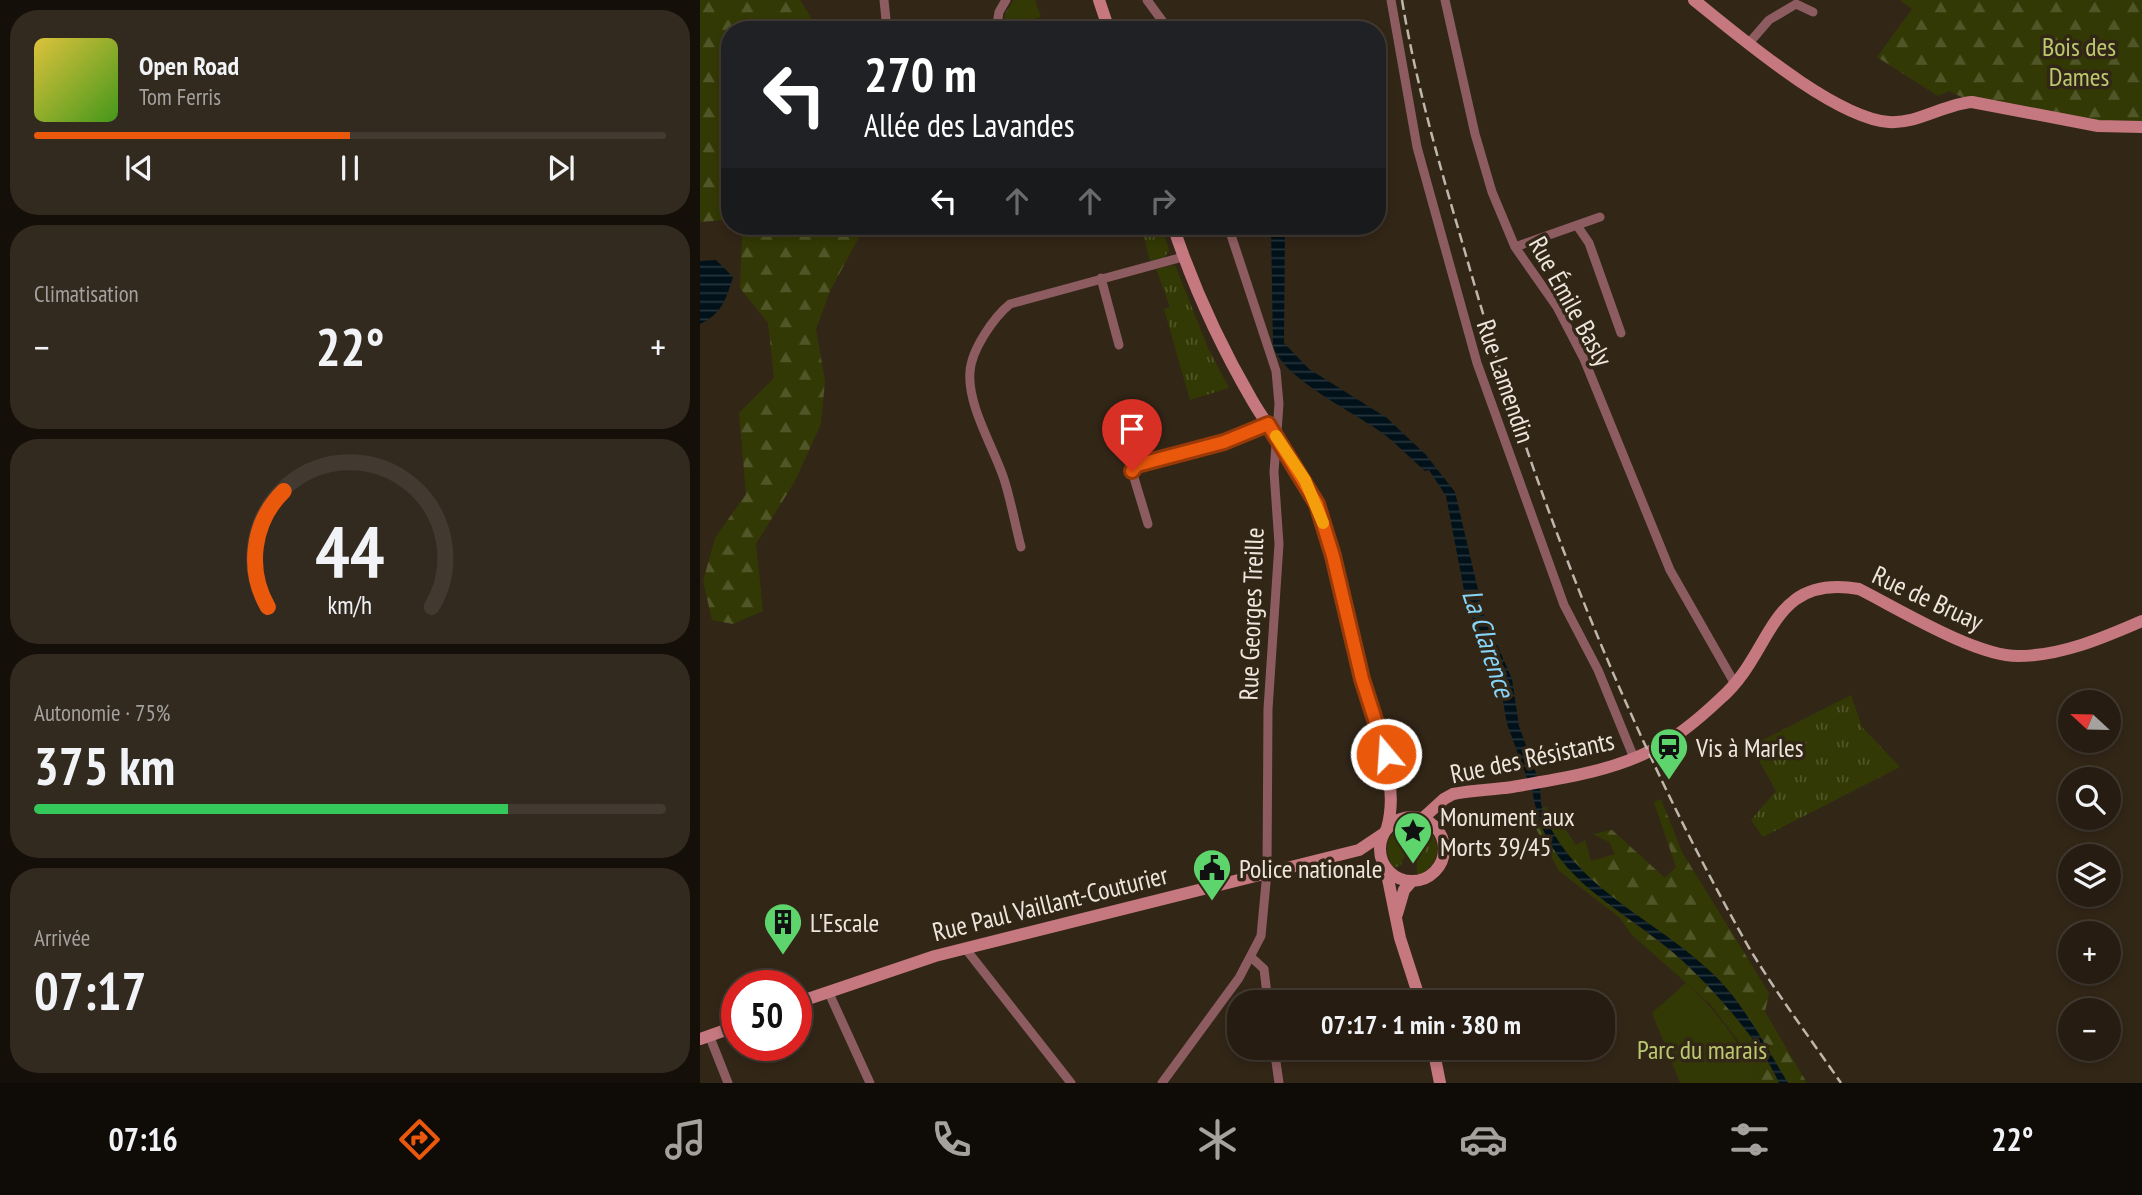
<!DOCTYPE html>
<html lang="fr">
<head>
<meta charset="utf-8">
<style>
	body { margin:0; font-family:"PT Sans Narrow",sans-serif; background:#32291f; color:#f1f3f6; height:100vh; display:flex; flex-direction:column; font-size:26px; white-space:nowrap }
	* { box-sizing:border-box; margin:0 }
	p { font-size:23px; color:#a4a19f }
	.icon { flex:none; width:38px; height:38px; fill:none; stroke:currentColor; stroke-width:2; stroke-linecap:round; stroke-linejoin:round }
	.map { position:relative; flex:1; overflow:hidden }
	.drawer { display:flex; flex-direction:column; gap:10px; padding:10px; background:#150f09; width:700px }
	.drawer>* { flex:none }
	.top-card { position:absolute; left:21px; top:21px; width:665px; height:214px; border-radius:28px; box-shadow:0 4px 10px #0003,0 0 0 2px #423a31; background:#202124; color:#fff; overflow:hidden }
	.needle { width:46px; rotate:292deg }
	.buttons { position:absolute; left:1358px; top:690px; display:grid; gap:14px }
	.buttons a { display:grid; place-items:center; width:63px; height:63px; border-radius:50%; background:#261c11; box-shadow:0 4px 10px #0003,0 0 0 2px #423a31; font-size:35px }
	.speed { position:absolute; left:21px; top:970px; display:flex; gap:14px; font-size:35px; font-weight:700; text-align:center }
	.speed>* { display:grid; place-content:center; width:91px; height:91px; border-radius:50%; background:#261c11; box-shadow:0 4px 10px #0003,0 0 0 2px #423a31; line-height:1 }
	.speed .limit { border:10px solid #d22; background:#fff; color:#111 }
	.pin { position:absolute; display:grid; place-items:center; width:60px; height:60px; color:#fff; margin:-72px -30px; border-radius:50% 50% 50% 0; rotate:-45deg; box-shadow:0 0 7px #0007 }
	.pin .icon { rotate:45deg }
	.me { position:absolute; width:77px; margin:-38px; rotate:342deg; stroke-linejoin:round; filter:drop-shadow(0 0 5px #0008) }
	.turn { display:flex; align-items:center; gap:24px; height:147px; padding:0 28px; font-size:32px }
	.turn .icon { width:91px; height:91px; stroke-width:2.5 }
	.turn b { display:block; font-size:49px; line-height:60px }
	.lanes { display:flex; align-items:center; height:66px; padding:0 28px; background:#0003; justify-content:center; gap:35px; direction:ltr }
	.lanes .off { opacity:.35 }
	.big { font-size:52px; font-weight:800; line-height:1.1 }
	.drawer .widget { flex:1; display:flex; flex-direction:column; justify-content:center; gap:10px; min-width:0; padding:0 24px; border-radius:28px; background:#32291f }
	.drawer .dial { align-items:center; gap:0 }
	.dial svg { height:182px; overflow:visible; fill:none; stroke:#423a31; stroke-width:7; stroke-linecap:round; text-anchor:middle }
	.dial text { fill:#f1f3f6; stroke:none }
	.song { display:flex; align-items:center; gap:21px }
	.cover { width:84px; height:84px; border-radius:10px; background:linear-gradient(135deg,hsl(50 70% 55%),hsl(100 70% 35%)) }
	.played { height:7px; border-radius:4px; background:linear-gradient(90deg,#ea580c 50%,#423a31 50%) }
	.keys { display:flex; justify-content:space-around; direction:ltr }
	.heat { display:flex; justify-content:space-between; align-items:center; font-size:38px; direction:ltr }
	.charge { height:10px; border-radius:5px; background:linear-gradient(90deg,#34c759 75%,#423a31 0) }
	.trip { position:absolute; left:527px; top:990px; width:388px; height:70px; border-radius:28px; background:#261c11; box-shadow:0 4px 10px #0003,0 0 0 2px #423a31; font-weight:800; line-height:70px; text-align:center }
	.tab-bar { display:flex; height:112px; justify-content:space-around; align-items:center; background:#0f0b07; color:#a4a19f }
	.tab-bar .icon { width:49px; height:49px }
	.tab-bar .selected { color:#ea580c }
	.tab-bar b { font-size:32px; color:#f1f3f6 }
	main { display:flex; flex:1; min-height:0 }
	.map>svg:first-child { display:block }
</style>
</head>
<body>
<main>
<section class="drawer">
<div class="widget">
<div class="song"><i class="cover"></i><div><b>Open Road</b><p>Tom Ferris</p></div></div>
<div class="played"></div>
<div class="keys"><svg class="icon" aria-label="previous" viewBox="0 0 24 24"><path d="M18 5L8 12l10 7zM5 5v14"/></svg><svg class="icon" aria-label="pause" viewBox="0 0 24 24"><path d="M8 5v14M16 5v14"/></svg><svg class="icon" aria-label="next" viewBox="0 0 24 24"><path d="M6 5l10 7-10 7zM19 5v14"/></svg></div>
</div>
<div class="widget"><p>Climatisation</p>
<div class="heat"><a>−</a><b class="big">22°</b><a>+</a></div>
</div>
<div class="widget dial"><svg viewBox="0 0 100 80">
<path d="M14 69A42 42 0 1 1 86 69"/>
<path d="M14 69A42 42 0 0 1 21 18" stroke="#ea580c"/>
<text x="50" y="56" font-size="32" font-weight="700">44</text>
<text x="50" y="72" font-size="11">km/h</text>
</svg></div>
<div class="widget"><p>Autonomie · 75%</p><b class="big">375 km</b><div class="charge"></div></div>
<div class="widget"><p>Arrivée</p><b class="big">07:17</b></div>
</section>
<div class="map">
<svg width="1442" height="1083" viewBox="0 0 1442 1083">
	<defs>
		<pattern id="grass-tufts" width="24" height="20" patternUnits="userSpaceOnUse" patternTransform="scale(1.75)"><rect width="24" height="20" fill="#333904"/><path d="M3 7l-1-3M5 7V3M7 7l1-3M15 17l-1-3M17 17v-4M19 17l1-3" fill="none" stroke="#515628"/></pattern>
		<pattern id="forest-firs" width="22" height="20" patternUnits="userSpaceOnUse" patternTransform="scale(1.75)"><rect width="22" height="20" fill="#333904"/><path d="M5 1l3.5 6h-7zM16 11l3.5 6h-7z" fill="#515628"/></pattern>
		<pattern id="water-rules" width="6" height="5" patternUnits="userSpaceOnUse" patternTransform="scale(1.75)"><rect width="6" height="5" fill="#00111a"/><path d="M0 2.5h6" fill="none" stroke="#26343b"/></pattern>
	</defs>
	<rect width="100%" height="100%" fill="#322617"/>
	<path fill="url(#grass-tufts)" d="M314,0H335L341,17L303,30L305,14Z
		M441,226H461L469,250L464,258L450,261Z
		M475,265L508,348L529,388L490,400L464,309L470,307L456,269Z
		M1151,695L1162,727L1200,767L1063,837L1051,820L1076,791L1051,746Z
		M708,824C742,823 748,864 717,875V858L714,855L704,857L701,865L694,868C681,850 687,831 708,824Z"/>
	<path fill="url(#forest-firs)" d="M0,0H100L119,30H30V224L25,220L0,222Z
		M1200,0H1442V127L1272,102L1249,91L1238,96L1177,57L1212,9Z
		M32,226H162L158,239L130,291L116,329L125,381L121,424L95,481L56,544L63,611L33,624L12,620L3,581L15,538L46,494L39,413L74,378L68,323L40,288L42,235Z
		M961,799L982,852L1069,993L1065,1012L1107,1083H1088C1065,1046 1044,1003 1012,973C956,919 868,888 842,808L847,807L849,816L857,827L863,826L876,845L885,840L891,861L915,854L909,842L893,834L912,830L965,878L976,867L954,802Z
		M837,819C866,883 919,909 971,951C1005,978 1062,1044 1079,1083H1061L1037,1039L1010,1004L932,935L919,917L859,871L834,825Z"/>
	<path fill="#333904" d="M986,983C1019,1012 1040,1044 1061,1083H980L952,1013Z"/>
	<path fill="url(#water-rules)" d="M571,226H585L584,343L609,369L687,418L726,455L755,492L784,615L812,679L819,726L837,776L827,778L807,724L800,685L767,606L746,496L729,470L725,471C710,458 697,444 681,432C652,411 584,379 573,346Z
		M16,260L33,277C26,299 22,314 0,324V261Z
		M840,787C841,796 840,805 844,814C876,890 956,919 1012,973C1044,1003 1065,1046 1088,1083H1079C1062,1042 1008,983 975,954C914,901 845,879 832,789Z"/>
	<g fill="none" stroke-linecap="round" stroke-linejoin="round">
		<path stroke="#8d5c61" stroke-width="9" d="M184,0L187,30
			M447,0L469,30
			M691,0L717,147L777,363L864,605L898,670L934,758
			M745,0L775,134L792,192L815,247L857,307L884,359L970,570L1035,684
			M296,30L299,12L306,0
			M1049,43L1069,20L1096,4L1113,12
			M878,227L889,243L921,333
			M815,247L900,217
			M401,278L419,345
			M448,524L432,471L437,465L524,442L568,424
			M321,547C315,524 311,501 304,479C294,448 267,405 270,372C271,350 294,317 310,304L483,257
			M265,948L371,1083
			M552,958L564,969L568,1003
			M128,991L170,1083
			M9,1035L28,1083
			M574,1048L579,1083
			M462,1083L539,978L561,936L567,872L568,709L579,544L574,472L579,404L576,371L528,226"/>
		<path stroke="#c67881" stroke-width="12" d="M399,0L409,30
			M994,0C1038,35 1134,118 1189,122C1218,124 1244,104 1272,102L1398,126L1442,127
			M473,226C493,286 520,345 552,400C572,435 601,466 617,503C641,562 648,628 665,689C677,731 700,784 687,828
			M680 849a32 32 0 1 1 64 0a32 32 0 1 1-64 0Z
			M722,819L744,799L753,794C773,790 792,790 812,787C857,779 910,772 952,750C976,738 1000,718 1020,699C1074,653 1068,573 1159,589C1199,609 1275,656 1318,656C1361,656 1403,638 1442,621
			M686,869L700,938L721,1003
			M697,914L704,890L711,882
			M96,1003L235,956L659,850L683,834
			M0,1039L37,1026
			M733,1048L740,1083"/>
		<path stroke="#bfb6ac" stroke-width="2.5" stroke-dasharray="10 5" stroke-linecap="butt" d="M702,0C716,85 741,170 765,252C833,492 925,729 1048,946C1076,993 1110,1038 1141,1083"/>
	</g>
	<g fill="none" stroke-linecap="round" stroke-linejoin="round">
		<g stroke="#983908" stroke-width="18">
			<path id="route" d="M432,471L437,465L524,442L568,424L617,504L633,556L662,679L686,754"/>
		</g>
		<use href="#route" stroke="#ea580c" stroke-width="12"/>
		<path stroke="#f59e0b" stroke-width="12" d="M576,436L605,480L623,523"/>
	</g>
	<defs>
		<g id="station-pin" transform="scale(2.0125)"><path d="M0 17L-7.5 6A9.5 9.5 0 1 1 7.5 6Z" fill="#5dd56c" stroke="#322617"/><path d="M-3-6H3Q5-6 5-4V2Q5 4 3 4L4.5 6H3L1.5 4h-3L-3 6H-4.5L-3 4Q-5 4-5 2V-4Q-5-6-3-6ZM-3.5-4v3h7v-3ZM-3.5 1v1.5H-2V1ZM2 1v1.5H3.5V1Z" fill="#111"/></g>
		<g id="sight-pin" transform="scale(2.0125)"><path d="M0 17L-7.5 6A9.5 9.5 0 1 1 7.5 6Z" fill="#5dd56c" stroke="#322617"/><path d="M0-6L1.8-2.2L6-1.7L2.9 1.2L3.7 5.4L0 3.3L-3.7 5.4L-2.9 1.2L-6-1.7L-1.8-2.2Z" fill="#111"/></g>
		<g id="civic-pin" transform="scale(2.0125)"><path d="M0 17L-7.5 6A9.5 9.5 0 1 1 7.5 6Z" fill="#5dd56c" stroke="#322617"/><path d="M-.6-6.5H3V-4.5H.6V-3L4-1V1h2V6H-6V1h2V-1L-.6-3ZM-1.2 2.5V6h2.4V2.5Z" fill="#111"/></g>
		<g id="building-pin" transform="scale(2.0125)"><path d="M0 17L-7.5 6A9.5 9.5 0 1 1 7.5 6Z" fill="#5dd56c" stroke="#322617"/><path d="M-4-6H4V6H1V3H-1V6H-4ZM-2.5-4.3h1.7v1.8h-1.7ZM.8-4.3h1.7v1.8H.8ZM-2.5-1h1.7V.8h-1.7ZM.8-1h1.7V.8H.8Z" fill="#111"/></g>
	</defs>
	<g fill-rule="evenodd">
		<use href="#station-pin" x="969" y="747"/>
		<use href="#sight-pin" x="713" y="831"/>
		<use href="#civic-pin" x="512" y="868"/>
		<use href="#building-pin" x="83" y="922"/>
	</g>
	<g text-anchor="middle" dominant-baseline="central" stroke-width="7" stroke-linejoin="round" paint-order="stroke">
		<g font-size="26" fill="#bbc86f" stroke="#322617">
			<text x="1379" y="46">Bois des<tspan x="1379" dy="30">Dames</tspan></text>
			<text x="1002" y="1049">Parc du marais</text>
		</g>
		<g font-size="26" fill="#eee6dd" stroke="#322617">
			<text transform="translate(871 301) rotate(61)">Rue Émile Basly</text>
			<text transform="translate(806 381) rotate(71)">Rue Lamendin</text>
			<text transform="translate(1228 598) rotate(25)">Rue de Bruay</text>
			<text transform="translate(551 614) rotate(-88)">Rue Georges Treille</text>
			<text transform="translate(832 757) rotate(-12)">Rue des Résistants</text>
			<text transform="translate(350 903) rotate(-14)">Rue Paul Vaillant-Couturier</text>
		</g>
		<g font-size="26" fill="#eee6dd" stroke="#322617" text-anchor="start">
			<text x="996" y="747">Vis à Marles</text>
			<text x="740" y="816">Monument aux<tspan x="740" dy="30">Morts 39/45</tspan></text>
			<text x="539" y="868">Police nationale</text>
			<text x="110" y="922">L'Escale</text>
		</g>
		<g font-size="28" font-style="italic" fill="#86d4f8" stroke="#322617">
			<text transform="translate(789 643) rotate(72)">La Clarence</text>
		</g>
	</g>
</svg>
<div class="buttons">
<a><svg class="needle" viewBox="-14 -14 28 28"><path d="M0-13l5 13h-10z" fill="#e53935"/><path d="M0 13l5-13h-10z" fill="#a4a19f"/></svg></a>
<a><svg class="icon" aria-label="search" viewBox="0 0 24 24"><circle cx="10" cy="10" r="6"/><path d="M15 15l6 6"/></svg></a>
<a><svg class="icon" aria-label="layers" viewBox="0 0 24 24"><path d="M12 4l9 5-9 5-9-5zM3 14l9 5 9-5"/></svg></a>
<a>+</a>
<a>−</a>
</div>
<div class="speed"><div class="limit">50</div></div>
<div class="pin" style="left:432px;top:471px;background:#d93025"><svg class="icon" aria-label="arrive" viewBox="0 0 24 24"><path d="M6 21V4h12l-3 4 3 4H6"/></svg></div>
<svg class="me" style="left:686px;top:754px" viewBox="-20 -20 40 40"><circle r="17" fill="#ea580c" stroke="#fff" stroke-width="3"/><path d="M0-11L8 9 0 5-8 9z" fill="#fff"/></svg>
<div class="trip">07:17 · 1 min · 380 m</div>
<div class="top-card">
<div class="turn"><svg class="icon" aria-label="left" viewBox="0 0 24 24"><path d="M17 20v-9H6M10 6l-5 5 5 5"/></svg><div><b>270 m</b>Allée des Lavandes</div></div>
<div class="lanes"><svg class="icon" aria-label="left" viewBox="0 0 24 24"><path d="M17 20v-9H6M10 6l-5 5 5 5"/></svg><svg class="icon off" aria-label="ahead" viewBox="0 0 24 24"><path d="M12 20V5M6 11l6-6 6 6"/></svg><svg class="icon off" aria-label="ahead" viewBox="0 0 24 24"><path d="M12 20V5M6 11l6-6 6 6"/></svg><svg class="icon off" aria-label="right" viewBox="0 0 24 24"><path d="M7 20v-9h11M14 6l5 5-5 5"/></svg></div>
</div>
</div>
</main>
<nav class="tab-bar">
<b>07:16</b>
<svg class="icon selected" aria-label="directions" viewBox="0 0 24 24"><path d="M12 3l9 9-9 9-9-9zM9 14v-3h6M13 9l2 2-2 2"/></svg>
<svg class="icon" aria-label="music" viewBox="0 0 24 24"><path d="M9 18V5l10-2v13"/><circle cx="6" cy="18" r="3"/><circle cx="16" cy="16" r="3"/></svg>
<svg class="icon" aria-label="phone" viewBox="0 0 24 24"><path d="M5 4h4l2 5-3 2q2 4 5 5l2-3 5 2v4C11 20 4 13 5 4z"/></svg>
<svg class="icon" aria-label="climate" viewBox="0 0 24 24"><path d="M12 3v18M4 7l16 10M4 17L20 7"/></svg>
<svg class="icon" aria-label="car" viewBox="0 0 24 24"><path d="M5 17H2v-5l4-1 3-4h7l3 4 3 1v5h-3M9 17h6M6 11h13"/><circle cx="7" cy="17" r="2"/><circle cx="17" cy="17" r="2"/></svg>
<svg class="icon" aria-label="filters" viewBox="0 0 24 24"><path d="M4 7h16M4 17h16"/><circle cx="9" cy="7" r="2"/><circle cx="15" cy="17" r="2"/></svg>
<b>22°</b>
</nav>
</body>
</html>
